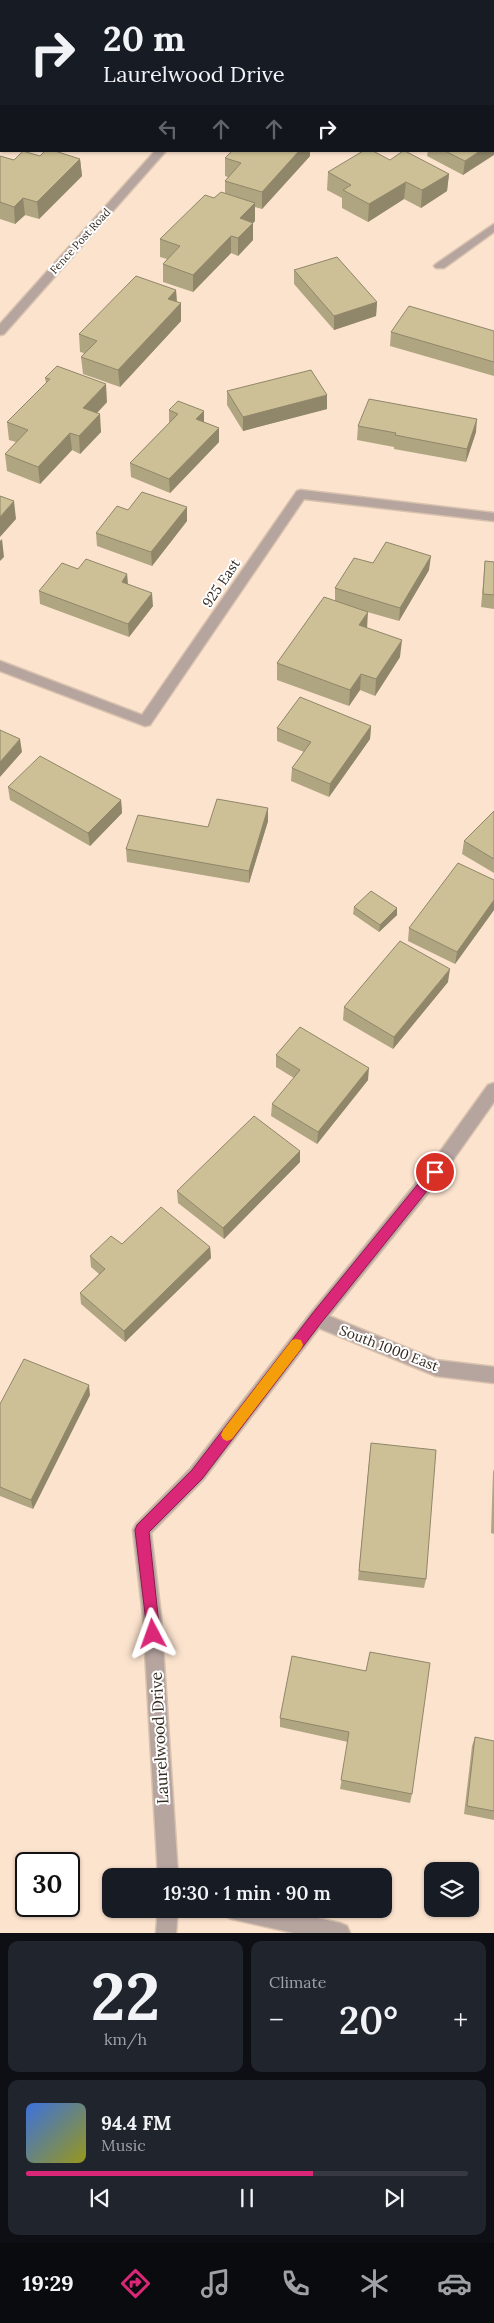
<!DOCTYPE html>
<html lang="en">
<head>
<meta charset="utf-8">
<style>
	body { margin:0; font-family:Lora,serif; background:#20242c; color:#f1f3f6; height:100vh; display:flex; flex-direction:column; font-size:19px; white-space:nowrap }
	* { box-sizing:border-box; margin:0 }
	p { font-size:16px; color:#9ea1a6 }
	.icon { flex:none; width:28px; height:28px; fill:none; stroke:currentColor; stroke-width:2; stroke-linecap:round; stroke-linejoin:round }
	.map { position:relative; height:1933px; overflow:hidden }
	.drawer { display:flex; flex-direction:column; gap:8px; padding:8px; background:#0d0f14; flex:1 }
	.drawer>* { flex:none }
	.guide { position:absolute; left:0px; top:0px; width:495px; height:152px; box-shadow:0 1px 4px #0004; background:#171b24; color:#f1f3f6; overflow:hidden }
	.fabs { position:absolute; left:424px; top:1862px; display:grid; gap:10px }
	.fabs a { display:grid; place-items:center; width:55px; height:55px; border-radius:10px; background:#171b24; box-shadow:0 1px 4px #0004; font-size:25px }
	.speed { position:absolute; left:15px; top:1852px; display:flex; gap:10px; font-size:25px; font-weight:700; text-align:center }
	.speed>* { display:grid; place-content:center; width:65px; height:65px; border-radius:50%; background:#171b24; box-shadow:0 1px 4px #0004; line-height:1 }
	.speed .limit { border:2px solid #111; border-radius:8px; background:#fff; color:#111 }
	.pin { position:absolute; display:grid; place-items:center; width:42px; height:42px; color:#fff; margin:-21px; border:2px solid #fff; border-radius:50%; box-shadow:0 1px 5px #0007 }
	.me { position:absolute; width:55px; margin:-28px; rotate:356deg; stroke-linejoin:round; filter:drop-shadow(0 0 4px #0008) }
	.turn { display:flex; align-items:center; gap:18px; height:105px; padding:0 20px; font-size:22px }
	.turn .icon { width:65px; height:65px; stroke-width:2.5 }
	.turn b { display:block; font-size:35px; line-height:42px }
	.lanes { display:flex; align-items:center; height:48px; padding:0 20px; background:#0003; justify-content:center; gap:25px; direction:ltr }
	.lanes .off { opacity:.35 }
	.big { font-size:38px; font-weight:600; line-height:1.1 }
	.drawer .card { flex:1; display:flex; flex-direction:column; justify-content:center; gap:8px; min-width:0; padding:0 18px; border-radius:10px; background:#20242c }
	.drawer .dial { align-items:center; gap:0 }
	.dial b { font-size:65px; line-height:1 }
	.song { display:flex; align-items:center; gap:15px }
	.cover { width:60px; height:60px; border-radius:8px; background:linear-gradient(135deg,hsl(220 70% 55%),hsl(60 70% 35%)) }
	.played { height:5px; border-radius:2px; background:linear-gradient(90deg,#db2777 65%,#363941 65%) }
	.keys { display:flex; justify-content:space-around; direction:ltr }
	.heat { display:flex; justify-content:space-between; align-items:center; font-size:28px; direction:ltr }
	.drawer .tiles { flex:1; display:grid; gap:8px; grid-template-columns:1fr 1fr }
	.card:last-child { grid-column:span 2 }
	.trip { position:absolute; left:102px; top:1868px; width:290px; height:50px; border-radius:10px; background:#171b24; box-shadow:0 1px 4px #0004; font-weight:600; line-height:50px; text-align:center }
	.menu { display:flex; height:80px; justify-content:space-around; align-items:center; background:#090b0e; color:#9ea1a6 }
	.menu .icon { width:35px; height:35px }
	.menu .active { color:#db2777 }
	.menu b { font-size:22px; color:#f1f3f6 }
	.map>svg:first-child { display:block }
</style>
</head>
<body>
<div class="map">
<svg width="494" height="1933" viewBox="0 0 494 1933">
	<rect width="100%" height="100%" fill="#fce3ce"/>
	<g fill="none" stroke-linecap="round" stroke-linejoin="round">
		<g stroke="#d8c2ae" stroke-width="3">
			<path id="minor" d="M265,0H275L276,1H266Z
				M155,151H166L4,334L0,335V324Z
				M494,224V232L444,268H436L434,266L436,264Z
				M301,490L494,513V521L304,499L150,725L145,726L0,671V661L142,715L297,491Z
				M494,1083V1102L441,1177L329,1316L436,1360L494,1367V1383L436,1376L319,1328L203,1480L151,1533L161,1616L178,1876H158L143,1616L133,1530L136,1524L191,1468L310,1314L429,1167L488,1085Z
				M158,1909H178L176,1933H156Z
				M222,1909H276L340,1923L347,1926L350,1933H294L232,1919L225,1916Z"/>
		</g>
		<use href="#minor" fill="#b6a49f" fill-rule="evenodd"/>
	</g>
	<path fill="#b0a581" d="M79,0H209V1H79Z
		M353,0H429V1H353Z
		M232,151H310V156L262,209L255,207V221L253,223V240L238,256L231,253L193,292L163,282V264L167,259L160,257V239L214,198L225,193V181L228,177L225,176V158Z
		M428,151H494L463,175L427,156Z
		M0,156L14,160L40,156L80,159L82,176L39,219L25,215L15,224L0,219Z
		M390,160L449,174L447,191L421,208L404,199L368,222L342,208V198L327,190L328,172Z
		M294,270L377,302L376,316L334,330L294,284Z
		M176,290L177,302L181,321L120,387L83,374L81,357L84,353L80,352L79,334Z
		M494,331V376L390,346L391,332Z
		M45,378L107,402L97,413L101,432L80,454L72,450L40,484L7,471L5,454L16,442L9,440L7,422L46,383Z
		M227,391L327,409L243,431L227,405Z
		M169,410L204,422L219,428V442L170,493L131,477L130,463L169,423Z
		M358,426L476,432L466,462L394,449V447L357,440Z
		M187,507V521L152,566L97,546L96,533L128,510Z
		M485,561L494,562V609L481,607Z
		M373,563L429,570L399,621L364,611L367,628L400,657L375,696L360,690L349,706L277,680V663L335,600V588Z
		M78,569L127,574L128,584L153,606L129,637L40,604L39,591Z
		M371,726L370,739L329,797L291,781L292,768L304,752L277,741V728Z
		M8,787L121,800L122,813L90,846L10,800Z
		M268,808V821L249,883L127,862L126,849L208,827Z
		M494,811V873L462,854L464,841Z
		M494,880V910L455,964L408,941L409,928Z
		M354,907L397,908V915L379,932L353,914Z
		M448,982L393,1049L343,1020L344,1007Z
		M276,1055L368,1080L317,1144L271,1116L272,1104L294,1078L276,1067Z
		M300,1162L224,1239L178,1203L177,1191Z
		M122,1244L210,1247L211,1258L125,1342L81,1304L80,1293L99,1274L91,1267L90,1256Z
		M90,1395L33,1509L0,1496V1404Z
		M370,1452L426,1579L424,1588L358,1580Z
		M494,1469V1534L491,1533L493,1472Z
		M366,1671L412,1794L410,1803L340,1789L348,1742L280,1727V1718Z
		M475,1737L494,1741V1820L464,1814L472,1746Z"/>
	<path fill="#908669" d="M199,0H209V1H198Z
		M359,0H381L380,1H359Z
		M412,0H429V1H412Z
		M1,36V54L0,55V37Z
		M494,142V155L463,175L465,161L480,151H494Z
		M299,151H310V156L262,209V192Z
		M80,159L82,176L39,219L37,202Z
		M449,174L447,191L421,208L422,190Z
		M406,182L404,199L368,222L369,204Z
		M23,198L25,215L15,224L14,207Z
		M255,203V221L253,223V240L238,256V238L240,218Z
		M231,236V253L193,292V275Z
		M176,290L177,307L168,299Z
		M377,302L376,316L334,330V316Z
		M181,303V321L120,387L118,370Z
		M106,384L107,402L85,426L83,408Z
		M327,395V409L243,431V417Z
		M204,411V425L196,419Z
		M100,414L101,432L80,454L79,436Z
		M477,419L476,432L466,462L467,449Z
		M219,428V442L170,493L169,479Z
		M70,433L72,450L40,484L38,467Z
		M14,501L16,519L0,537V517Z
		M187,507V521L152,566L151,552Z
		M2,539L4,557L0,561V541Z
		M431,556L429,570L399,621L400,608Z
		M127,574L128,588L122,582Z
		M152,593L153,606L129,637L128,624Z
		M368,612L367,629L359,625Z
		M402,640L400,657L375,696L376,679Z
		M361,674L360,690L349,706L350,690Z
		M371,726L370,739L329,797L330,784Z
		M20,739L22,752L0,777V762Z
		M121,800L122,813L90,846L88,833Z
		M268,808V821L249,883V871Z
		M494,900V910L455,964L457,952Z
		M397,908V915L379,932L380,925Z
		M450,969L448,982L393,1049L394,1037Z
		M369,1068L368,1080L317,1144L318,1132Z
		M300,1151V1162L224,1239L223,1228Z
		M210,1247L211,1258L125,1342L124,1331Z
		M89,1385L90,1395L33,1509L31,1500Z"/>
	<path fill="#cdc096" stroke="#908669" d="M0,0H22L23,1H1V36L0,37Z
		M121,0H199L198,1H126Z
		M383,0H415L416,1H383Z
		M23,151L40,156L45,151H55L80,159L37,202L23,198L14,207L0,202V156L14,160Z
		M232,151H299L262,192L225,181L241,163L225,158Z
		M363,151H373L390,160L403,151H405L449,174L422,190L406,182L369,204L343,190L351,185L328,172Z
		M445,151H480L465,161Z
		M221,192L255,203L240,218L253,223L238,238L231,236L193,275L163,264L180,246L160,239L205,195L214,198Z
		M337,257L377,302L334,316L294,270Z
		M136,276L176,290L168,299L181,303L118,370L81,357L97,341L79,334Z
		M409,306L494,331V362L391,332Z
		M57,366L106,384L83,408L100,414L79,436L70,433L38,467L5,454L28,430L7,422L50,379L45,378Z
		M311,370L327,395L243,417L227,391Z
		M369,399L477,419L467,449L395,435L396,433L358,426Z
		M178,401L204,411L196,419L219,428L169,479L130,463L178,414L169,410Z
		M142,492L187,507L151,552L96,533L117,506L128,510Z
		M0,496L14,501L0,517Z
		M386,542L431,556L400,608L335,588L354,558L373,563Z
		M86,559L127,574L122,582L152,593L128,624L39,591L62,563L78,569Z
		M485,561L494,562V595L483,594Z
		M324,597L368,612L359,625L402,640L376,679L361,674L350,690L277,663Z
		M300,697L371,726L330,784L292,768L311,742L277,728Z
		M0,730L20,739L0,762Z
		M40,756L121,800L88,833L8,787Z
		M217,799L268,808L249,871L126,849L138,815L208,827Z
		M494,811V859L464,841Z
		M458,863L494,880V900L457,952L409,928Z
		M371,891L397,908L380,925L354,907Z
		M400,941L450,969L394,1037L344,1007Z
		M300,1027L369,1068L318,1132L272,1104L300,1070L276,1055Z
		M254,1116L300,1151L223,1228L177,1191Z
		M161,1207L210,1247L124,1331L80,1293L105,1269L90,1256L111,1236L122,1244Z
		M24,1359L89,1385L31,1500L0,1487V1404Z
		M371,1443L436,1450L426,1579L359,1571Z
		M370,1652L430,1663L412,1794L341,1780L349,1732L280,1718L292,1656L366,1671Z
		M475,1737L494,1741V1811L467,1806Z"/>
	<path fill="#db2777" stroke="#8e194d" d="M435,1167L439,1168L441,1172L439,1176L321,1323L202,1479L149,1532L160,1634L158,1639L153,1641L148,1639L135,1530L137,1525L192,1470L312,1314L431,1168Z"/>
	<path fill="#f59e0b" d="M296,1339L301,1340L303,1345L301,1349L232,1439L227,1441L223,1439L221,1435L223,1430L292,1340Z"/>
	<g text-anchor="middle" dominant-baseline="central" stroke-width="4" stroke-linejoin="round" paint-order="stroke">
		<g font-size="11" fill="#352a1f" stroke="#fff">
			<text transform="translate(80 241) rotate(-48)">Fence Post Road</text>
		</g>
		<g font-size="14" fill="#352a1f" stroke="#fff">
			<text transform="translate(221 583) rotate(-56)">925 East</text>
			<text transform="translate(389 1348) rotate(21)">South 1000 East</text>
		</g>
		<g font-size="16" fill="#352a1f" stroke="#fff">
			<text transform="translate(159 1738) rotate(-93)">Laurelwood Drive</text>
		</g>
	</g>
</svg>
<div class="fabs">
<a><svg class="icon" aria-label="layers" viewBox="0 0 24 24"><path d="M12 4l9 5-9 5-9-5zM3 14l9 5 9-5"/></svg></a>
</div>
<div class="speed"><div class="limit">30</div></div>
<div class="pin" style="left:435px;top:1172px;background:#d93025"><svg class="icon" aria-label="arrive" viewBox="0 0 24 24"><path d="M6 21V4h12l-3 4 3 4H6"/></svg></div>
<svg class="me" style="left:153px;top:1634px" viewBox="-20 -20 40 40"><path d="M0-17L14 15 0 8-14 15z" fill="#db2777" stroke="#fff" stroke-width="4"/></svg>
<div class="trip">19:30 · 1 min · 90 m</div>
<div class="guide">
<div class="turn"><svg class="icon" aria-label="right" viewBox="0 0 24 24"><path d="M7 20v-9h11M14 6l5 5-5 5"/></svg><div><b>20 m</b>Laurelwood Drive</div></div>
<div class="lanes"><svg class="icon off" aria-label="left" viewBox="0 0 24 24"><path d="M17 20v-9H6M10 6l-5 5 5 5"/></svg><svg class="icon off" aria-label="ahead" viewBox="0 0 24 24"><path d="M12 20V5M6 11l6-6 6 6"/></svg><svg class="icon off" aria-label="ahead" viewBox="0 0 24 24"><path d="M12 20V5M6 11l6-6 6 6"/></svg><svg class="icon" aria-label="right" viewBox="0 0 24 24"><path d="M7 20v-9h11M14 6l5 5-5 5"/></svg></div>
</div>
</div>
<section class="drawer">
<div class="tiles">
<div class="card dial"><b>22</b><p>km/h</p></div>
<div class="card"><p>Climate</p>
<div class="heat"><a>−</a><b class="big">20°</b><a>+</a></div>
</div>
<div class="card">
<div class="song"><i class="cover"></i><div><b>94.4 FM</b><p>Music</p></div></div>
<div class="played"></div>
<div class="keys"><svg class="icon" aria-label="previous" viewBox="0 0 24 24"><path d="M18 5L8 12l10 7zM5 5v14"/></svg><svg class="icon" aria-label="pause" viewBox="0 0 24 24"><path d="M8 5v14M16 5v14"/></svg><svg class="icon" aria-label="next" viewBox="0 0 24 24"><path d="M6 5l10 7-10 7zM19 5v14"/></svg></div>
</div>
</div>
</section>
<nav class="menu">
<b>19:29</b>
<svg class="icon active" aria-label="directions" viewBox="0 0 24 24"><path d="M12 3l9 9-9 9-9-9zM9 14v-3h6M13 9l2 2-2 2"/></svg>
<svg class="icon" aria-label="music" viewBox="0 0 24 24"><path d="M9 18V5l10-2v13"/><circle cx="6" cy="18" r="3"/><circle cx="16" cy="16" r="3"/></svg>
<svg class="icon" aria-label="phone" viewBox="0 0 24 24"><path d="M5 4h4l2 5-3 2q2 4 5 5l2-3 5 2v4C11 20 4 13 5 4z"/></svg>
<svg class="icon" aria-label="climate" viewBox="0 0 24 24"><path d="M12 3v18M4 7l16 10M4 17L20 7"/></svg>
<svg class="icon" aria-label="car" viewBox="0 0 24 24"><path d="M5 17H2v-5l4-1 3-4h7l3 4 3 1v5h-3M9 17h6M6 11h13"/><circle cx="7" cy="17" r="2"/><circle cx="17" cy="17" r="2"/></svg>
</nav>
</body>
</html>
